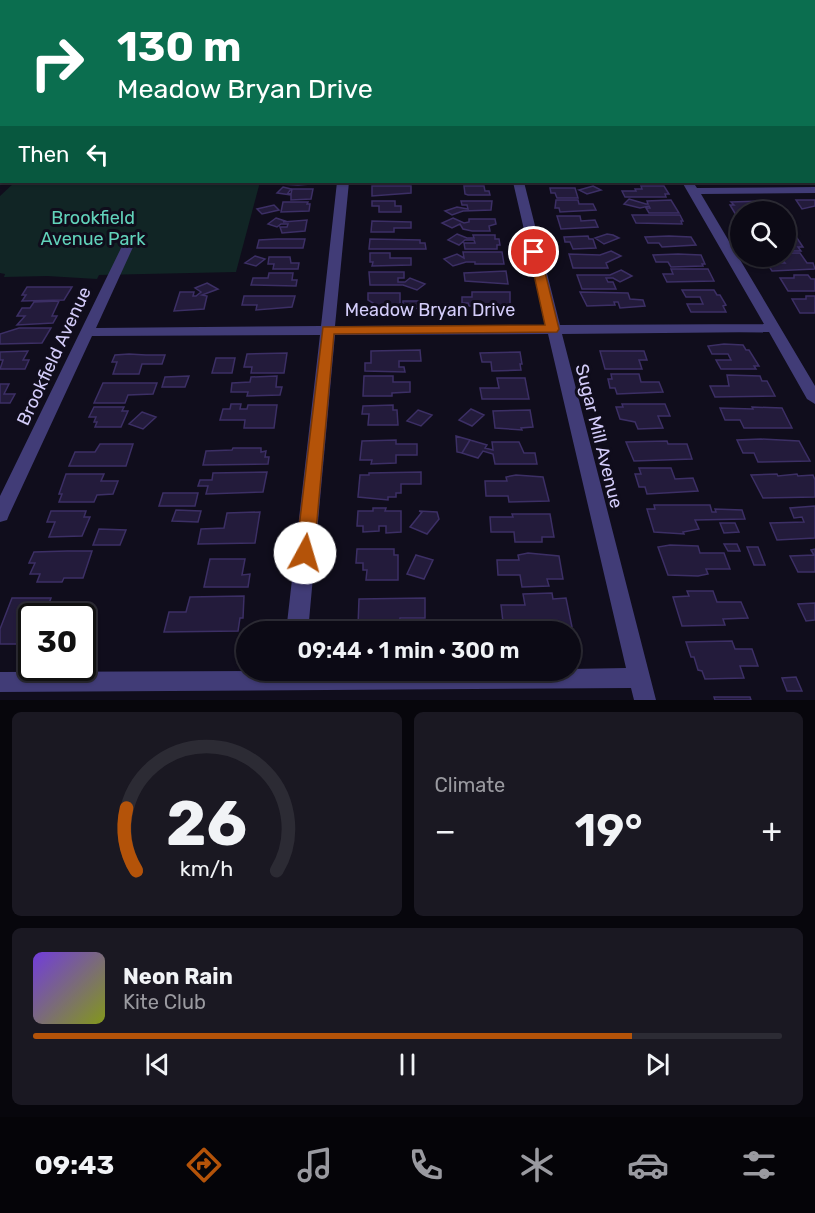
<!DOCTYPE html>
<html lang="en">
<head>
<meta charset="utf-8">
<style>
	body { margin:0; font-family:Rubik,sans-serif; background:#1a1822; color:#f1f3f6; height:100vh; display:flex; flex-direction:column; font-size:22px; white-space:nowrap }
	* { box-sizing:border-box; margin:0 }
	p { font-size:20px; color:#9a9aa0 }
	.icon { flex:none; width:33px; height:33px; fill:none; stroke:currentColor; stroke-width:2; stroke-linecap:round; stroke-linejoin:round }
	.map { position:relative; height:700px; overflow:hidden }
	.side { display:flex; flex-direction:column; gap:12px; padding:12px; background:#07060c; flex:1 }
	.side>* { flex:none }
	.banner { position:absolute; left:0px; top:0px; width:816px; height:183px; box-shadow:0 2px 4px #0004,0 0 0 2px #2c2b34; background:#0b6e4f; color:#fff; overflow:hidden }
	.fabs { position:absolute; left:730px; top:201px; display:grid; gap:12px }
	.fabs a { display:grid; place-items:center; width:66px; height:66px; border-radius:50%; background:#0c0a15; box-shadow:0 2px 4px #0004,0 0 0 2px #2c2b34; font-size:30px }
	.speed { position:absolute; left:18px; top:603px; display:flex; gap:12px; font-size:30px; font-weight:700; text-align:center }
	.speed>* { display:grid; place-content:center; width:78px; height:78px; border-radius:50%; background:#0c0a15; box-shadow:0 2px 4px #0004,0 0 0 2px #2c2b34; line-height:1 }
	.speed .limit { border:3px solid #111; border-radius:9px; background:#fff; color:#111 }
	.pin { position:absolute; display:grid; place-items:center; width:51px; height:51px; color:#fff; margin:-26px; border:3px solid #fff; border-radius:50%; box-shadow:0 2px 6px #0007 }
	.me { position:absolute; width:66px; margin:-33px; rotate:6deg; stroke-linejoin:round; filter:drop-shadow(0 0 4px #0008) }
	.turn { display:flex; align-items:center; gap:21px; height:126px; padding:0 18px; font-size:27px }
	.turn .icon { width:78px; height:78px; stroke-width:2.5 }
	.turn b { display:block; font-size:42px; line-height:51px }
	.then { display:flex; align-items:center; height:57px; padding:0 18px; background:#0003; gap:12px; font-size:22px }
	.big { font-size:45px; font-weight:600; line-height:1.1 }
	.side .card { flex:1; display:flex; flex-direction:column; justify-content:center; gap:9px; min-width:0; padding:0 21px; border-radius:9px; background:#1a1822 }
	.side .dial { align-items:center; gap:0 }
	.dial svg { height:156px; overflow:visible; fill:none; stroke:#2c2b34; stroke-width:7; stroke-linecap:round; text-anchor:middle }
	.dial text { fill:#f1f3f6; stroke:none }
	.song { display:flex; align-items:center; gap:18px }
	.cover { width:72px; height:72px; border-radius:9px; background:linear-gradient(135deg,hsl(260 70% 55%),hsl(70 70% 35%)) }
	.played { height:6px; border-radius:3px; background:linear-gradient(90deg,#b45309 80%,#2c2b34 80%) }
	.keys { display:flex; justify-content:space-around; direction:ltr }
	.heat { display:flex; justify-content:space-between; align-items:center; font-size:33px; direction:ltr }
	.side .tiles { flex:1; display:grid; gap:12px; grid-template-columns:1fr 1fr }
	.card:last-child { grid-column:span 2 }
	.trip { position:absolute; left:236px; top:621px; width:345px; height:60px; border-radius:30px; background:#0c0a15; box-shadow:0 2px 4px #0004,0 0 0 2px #2c2b34; font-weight:600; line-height:60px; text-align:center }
	.dock { display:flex; height:96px; justify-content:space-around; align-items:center; background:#050408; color:#9a9aa0 }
	.dock .icon { width:42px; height:42px }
	.dock .active { color:#b45309 }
	.dock b { font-size:27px; color:#f1f3f6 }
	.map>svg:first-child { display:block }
</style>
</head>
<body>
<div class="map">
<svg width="815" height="700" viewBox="0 0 815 700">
	<rect width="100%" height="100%" fill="#100d1c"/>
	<path fill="#112525" d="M15,182H260L236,272L99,275L97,279L47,276L4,277L5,274L0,273V196Z"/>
	<path fill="#231b3b" stroke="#3c2f65" stroke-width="1.5" d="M282,182H313L311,184L298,185L281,184Z
		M372,186H411V193L372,196Z
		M464,186H484L485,191H489L490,195H468L465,194Z
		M593,186L601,190L587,194L579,190Z
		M641,186H664L669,194H665L666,197H625L622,191H636L635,189H642Z
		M283,187L291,189L288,193L291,194L292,189H313L311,199L291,200V195L277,193Z
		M550,188H575L578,198H557L555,193H551Z
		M629,199L646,204H648L647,201L671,200L679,213H649L646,208H650L649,206L640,208L624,204Z
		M556,200H578L579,204H593L596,210L560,212L559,208H555Z
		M796,200H815V206L802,209Z
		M372,201H395V206H401V212H379V206H372Z
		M461,201H492L491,210L463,211L452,215L445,211L457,207L468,209L467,205H462Z
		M764,201L768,206L753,207L756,210L766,212H741V215H736L730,205H734L731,202Z
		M283,202H308L307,204H310L309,211L281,212Z
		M274,205L279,210L262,214L257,209Z
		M632,215H680L683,221H681L682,224L636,223Z
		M557,216H580L581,221L595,220L598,227L561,229Z
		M276,218L285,221L283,222L307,220L305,231L282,233L280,227H287L288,224H281L277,227L268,224Z
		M453,218L464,223L469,222V219H495L496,224L489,226L490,231H472L463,229L460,224L452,228L442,223Z
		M372,221L411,222V228H394V232H371Z
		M457,234L467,238H474L473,235H495V239H499L500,245H497V249H465L464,243H475L474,240H465L459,245L448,240Z
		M607,234L613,235L619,238L604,244L595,238Z
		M588,236L589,239H593L596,248L573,249L570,242H565L564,237Z
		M669,236L691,237L696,245L662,247L659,243H648L645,237Z
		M786,238H797L803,247H798L801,251H786Z
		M277,239H305L303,248H257L259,240Z
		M370,239L420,240V243H425L426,249H369Z
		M611,251L621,256L606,263L608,268H573L569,254L600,255Z
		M463,252H502L504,264H475V262H466L453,266L444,259L457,254L464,258Z
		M370,253H390V258H411V265L372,266L373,262H370Z
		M786,253H800L807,263H813L815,269L772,271L767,263H785L779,256H786Z
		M678,254L701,255L705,264H702L703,266L671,267L668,262H656L653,255Z
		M255,256L265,259L256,266L245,263Z
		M269,257H290L291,263H299L298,269H273L274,264H268Z
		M671,269H708L714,281L667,282L663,274H673Z
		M621,270L632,276L620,282L613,278H606L608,282H613L616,289H582L577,275H610Z
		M506,271L508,284L465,281L464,273Z
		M369,272H404V278H398V282H405L410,278L425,284L417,290L403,285H370Z
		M269,273H293L292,280H297L296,286L251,285L253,278H268Z
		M794,275H808L811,279H815V291H788L780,278H794Z
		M207,283L218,289L202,295L207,296L204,309L174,311L180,292H194L193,296H196L201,292L195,288Z
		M27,287H72L64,300L22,301L26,295H22Z
		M682,290H714L717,295H720L726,305L723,306L726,312H691L687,304H703L700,297H686Z
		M472,292H510V306H469L468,303H462V297H472Z
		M580,292L628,293L630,299L643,300L645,306L620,308L618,302H614L615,305L587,306Z
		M368,293H400V308L373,309V303L368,300Z
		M244,296H295L292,307L256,310L257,305H242Z
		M806,296H815V313H800L792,299H806Z
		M59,301L52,316H57L53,323L17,325L25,316H17L22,308H30L34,302Z
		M403,301H426V308L403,309Z
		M19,328H51L42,343L0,344V334Z
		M724,344L743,345L746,350H749L759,366H754L756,369H721L716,360H731L728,354H712L708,346Z
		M420,350L421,361H399V367H404L405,372L365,371V363H371V351Z
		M28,351L23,360H29L25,369H0L3,360H0V352Z
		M600,351H644L647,360H639L642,369H605Z
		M520,352L522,364H520L521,370L492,371L491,362H482L480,353Z
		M287,353L284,373H251L252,367H244L247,354Z
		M129,354L146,355H165L162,364H142L139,374H113L117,362H112L115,355Z
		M216,358H235L232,373H212Z
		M611,374H639L641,382H659L663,392L617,394L615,388H610L608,379H612Z
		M727,375L760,376L762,381H767L775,396L715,397L710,386H729Z
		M189,376L185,387H162L165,377Z
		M277,376L276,387H282L280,395L247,396L248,392H231L232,383L250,382L251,377Z
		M364,376H393V382H410V392L392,393V396H363Z
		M497,378H525L529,399H482L480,388H499Z
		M103,383H157L153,394L128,395L125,403H94Z
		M0,384H9L4,394H15L10,403H0Z
		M231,404H241L240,409H247L248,405H277L274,428H244L245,420H220L223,409H230Z
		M622,404H665L670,416H658L663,428L638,429L635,422L620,419L616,407H623Z
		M393,405V410H397L398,425H368L369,414H362L363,406Z
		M94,407H124L122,411H128L121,427H95L97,422H94L96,417H89Z
		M752,407L782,408L792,428H744L740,420H725L720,408L753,409Z
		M471,409L484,415L472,426L459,420Z
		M418,410L432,415L421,426L407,421Z
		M530,410L533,427L521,428L522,430L495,428L493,411Z
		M142,412L156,417L143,429L129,424Z
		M456,436L470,440L462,453L457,452Z
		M761,439L799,441L810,461L758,462L754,453H743L737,440Z
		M396,440V444H417V455H396V463L371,464L372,460H360L362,441Z
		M470,440L487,445L485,448L493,450L492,442H519L524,453H535L537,464H495L493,454L483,451L478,458L462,453Z
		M667,441L668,444H687L692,459L634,461L626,442Z
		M100,444H133L126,466H69L75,452H95Z
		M233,448H261V452L266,451L265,457H269L268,464L203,465L206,451L232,450Z
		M639,468H671L675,479L693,478L698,491L647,494L645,487H639L635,474H641Z
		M267,472L263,492L206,494L208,486H198L200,480H212L213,473Z
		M421,472V484H401V493H396V497H388V500L358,497L360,475H369V473Z
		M66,474H104L101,481H118L113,494L97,495L94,502H59L62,494H59Z
		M777,474L778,476L797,474L798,476L813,475L815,480V497L763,498L751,475Z
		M516,475L543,477L549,501L509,502L508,496H486L485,481H507L506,477Z
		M163,493H198L195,506H159Z
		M654,505H710L712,512H716L715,509L742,510L745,519L695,520L699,529L683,532L684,534L654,532L647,509H655Z
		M815,506V538L777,540L770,523L804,522L802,517L794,518L790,508Z
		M373,508H386L385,511H401V532L386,533V526H379V531L363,532V526H357L358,511H373Z
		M176,510L201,511L198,522L172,521Z
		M51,511H86L84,517H90L82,536L49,537L55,522H47Z
		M419,511L437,512L439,519L427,534L410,527L422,512Z
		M260,512L255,543L198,544L201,529L224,528L227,513Z
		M512,514H550L554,537H542V542H515L514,532H491L490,517H513Z
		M720,523H735L739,532L724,533Z
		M99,529L126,530L120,545H93Z
		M724,544H737L740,551H728Z
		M670,545L698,546L700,553H724L730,569H706L708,574L698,576L668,575L658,547Z
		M747,547H758L765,565H754Z
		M357,549H394V555H398V580H366L367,570H363V563H356Z
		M815,549V572H798L790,556L814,555L811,550Z
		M67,551H92L83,578H64L62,582H37L40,574H30L35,563H29L34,552Z
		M528,553L559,556L563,579H547L549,586L522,587L520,575H498L497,560H519L518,555Z
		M416,555L433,560L424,579L407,574Z
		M210,559H245L242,575L250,574L248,587H204Z
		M687,591H713L717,602H741L748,618L723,619L725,625L682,626L673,597L689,596Z
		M552,593L553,599L566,598L572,627H528V622H503L501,605H525L523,594Z
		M244,596L243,618H240L238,631L164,632L169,612H186L190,597Z
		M12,598H51L44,616H32V644H0V629Z
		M425,598V618H400L399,625L358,626L359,599Z
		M815,603V620L806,621L798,604Z
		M732,641L735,649H752L758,666H740L744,678L705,679L702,671L698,670L694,657H691L686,642Z
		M796,677L802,691H787L782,678Z
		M714,697H750L751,700H715Z"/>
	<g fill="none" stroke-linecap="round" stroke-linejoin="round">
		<path fill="#413c77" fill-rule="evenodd" d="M49,0H57L49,2Z
			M241,0H249L241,2Z
			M391,0H400L390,2Z
			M614,0H622L623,2H615Z
			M698,0H706L707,2H699Z
			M811,1H815V5L814,2Z
			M0,19H2V23H0Z
			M0,58H2L0,65Z
			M814,135H815V141H814Z
			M337,182H349L335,326L546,325L513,182H524L560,325L764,324L682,182H693L697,188L815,187V193L701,194L815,386V404L807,399L769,332L562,334L656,700H634L631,688L0,692V672L570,670V669L626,668L548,334L335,335L308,632H286L320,335L92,336L9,515L7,520L0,522V496L124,242L128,241L134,245L96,328L321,326Z"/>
		<path fill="#bf5ef0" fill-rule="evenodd" d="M814,19H815V23H814Z
			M0,31H2V35H0Z"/>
	</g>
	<path fill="#b45309" stroke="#753606" stroke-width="1.5" d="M534,249L540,252L559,329L557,332L334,334L314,553L311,558L305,560L298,558L296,553L323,327L545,325L529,252Z"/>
	<g text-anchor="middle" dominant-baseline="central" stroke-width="6" stroke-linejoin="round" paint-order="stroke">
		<g font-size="18" fill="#61d2ba" stroke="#100d1c">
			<text x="93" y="218">Brookfield<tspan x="93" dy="21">Avenue Park</tspan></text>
		</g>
		<g font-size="18" fill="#d4cdfa" stroke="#100d1c">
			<text x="430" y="310">Meadow Bryan Drive</text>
			<text transform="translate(54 356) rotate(-65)">Brookfield Avenue</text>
			<text transform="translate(599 436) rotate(76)">Sugar Mill Avenue</text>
		</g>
	</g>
</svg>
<div class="fabs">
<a><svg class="icon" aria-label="search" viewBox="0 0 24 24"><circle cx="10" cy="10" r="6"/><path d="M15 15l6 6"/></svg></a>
</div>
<div class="speed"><div class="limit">30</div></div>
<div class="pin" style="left:534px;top:252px;background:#d93025"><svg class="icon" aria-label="arrive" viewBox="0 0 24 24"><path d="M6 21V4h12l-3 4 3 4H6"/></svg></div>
<svg class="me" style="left:305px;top:553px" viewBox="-20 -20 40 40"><circle r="19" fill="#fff"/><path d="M0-13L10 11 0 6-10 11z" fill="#b45309"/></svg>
<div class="trip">09:44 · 1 min · 300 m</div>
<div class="banner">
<div class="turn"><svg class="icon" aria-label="right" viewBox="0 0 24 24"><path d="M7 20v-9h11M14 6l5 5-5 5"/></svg><div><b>130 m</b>Meadow Bryan Drive</div></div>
<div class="then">Then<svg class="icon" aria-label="left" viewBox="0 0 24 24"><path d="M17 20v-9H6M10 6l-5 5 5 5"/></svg></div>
</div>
</div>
<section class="side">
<div class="tiles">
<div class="card dial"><svg viewBox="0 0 100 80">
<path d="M14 69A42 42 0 1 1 86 69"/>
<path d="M14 69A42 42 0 0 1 9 37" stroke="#b45309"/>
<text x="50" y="56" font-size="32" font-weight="700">26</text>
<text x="50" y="72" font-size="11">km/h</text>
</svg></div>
<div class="card"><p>Climate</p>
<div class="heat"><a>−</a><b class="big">19°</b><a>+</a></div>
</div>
<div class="card">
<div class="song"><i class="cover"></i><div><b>Neon Rain</b><p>Kite Club</p></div></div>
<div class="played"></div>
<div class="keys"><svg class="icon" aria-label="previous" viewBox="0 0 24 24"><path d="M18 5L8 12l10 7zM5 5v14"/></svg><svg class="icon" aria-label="pause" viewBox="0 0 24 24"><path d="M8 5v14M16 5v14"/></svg><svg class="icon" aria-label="next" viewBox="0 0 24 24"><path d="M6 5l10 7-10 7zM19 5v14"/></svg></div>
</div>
</div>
</section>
<nav class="dock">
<b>09:43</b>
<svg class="icon active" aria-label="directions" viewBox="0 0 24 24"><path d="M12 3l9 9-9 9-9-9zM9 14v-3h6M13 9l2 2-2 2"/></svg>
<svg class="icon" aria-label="music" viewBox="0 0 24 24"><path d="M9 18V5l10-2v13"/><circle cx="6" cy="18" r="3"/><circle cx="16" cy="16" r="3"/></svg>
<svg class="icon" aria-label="phone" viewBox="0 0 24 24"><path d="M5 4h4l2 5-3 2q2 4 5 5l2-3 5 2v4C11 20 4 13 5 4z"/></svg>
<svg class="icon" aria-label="climate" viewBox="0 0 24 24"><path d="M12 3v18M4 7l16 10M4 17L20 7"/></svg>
<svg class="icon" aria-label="car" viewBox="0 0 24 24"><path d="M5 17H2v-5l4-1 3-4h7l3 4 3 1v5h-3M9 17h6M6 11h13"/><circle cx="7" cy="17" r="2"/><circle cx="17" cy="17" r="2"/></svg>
<svg class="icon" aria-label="filters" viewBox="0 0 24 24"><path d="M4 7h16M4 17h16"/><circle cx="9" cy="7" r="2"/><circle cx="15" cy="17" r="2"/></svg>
</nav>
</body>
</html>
